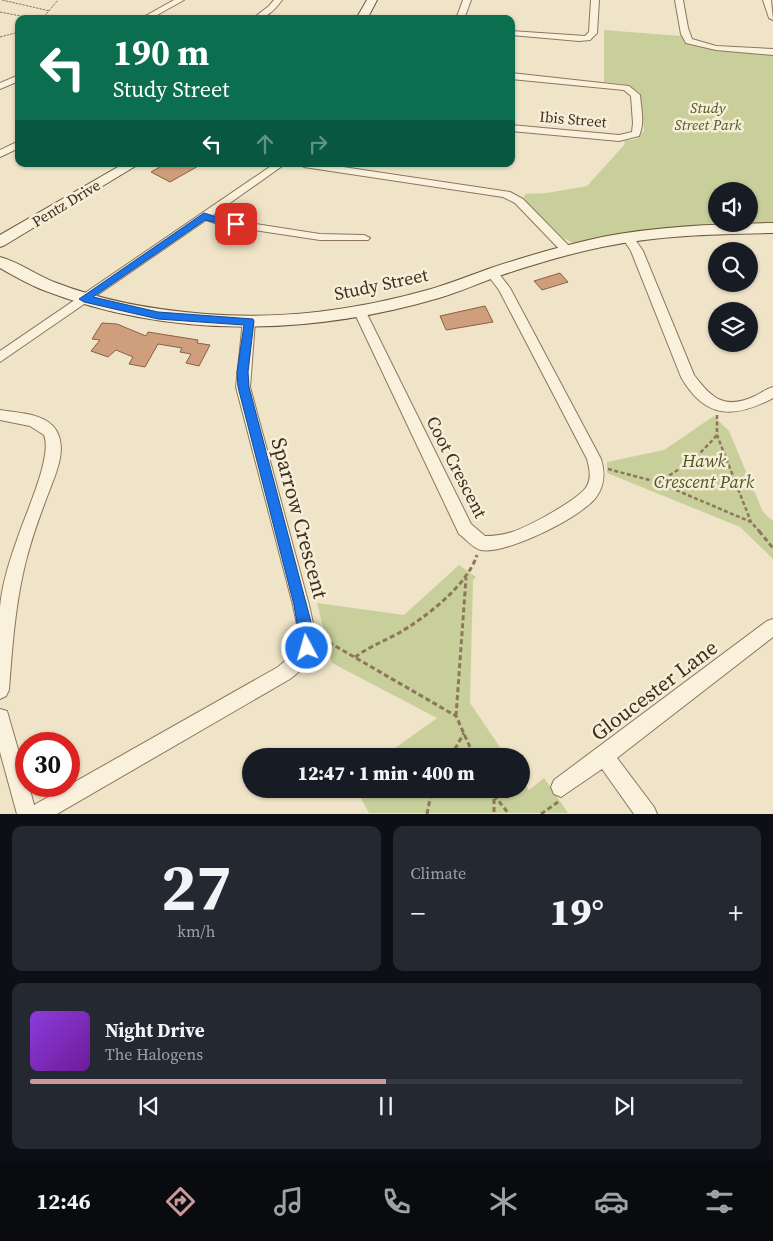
<!DOCTYPE html>
<html lang="en">
<head>
<meta charset="utf-8">
<style>
	body { margin:0; font-family:"Source Serif 4",serif; background:#242831; color:#f1f3f6; height:100vh; display:flex; flex-direction:column; font-size:19px; white-space:nowrap }
	* { box-sizing:border-box; margin:0 }
	p { font-size:16px; color:#9ea1a6 }
	.icon { flex:none; width:28px; height:28px; fill:none; stroke:currentColor; stroke-width:2; stroke-linecap:round; stroke-linejoin:round }
	.map { position:relative; height:814px; overflow:hidden }
	.side { display:flex; flex-direction:column; gap:12px; padding:12px; background:#0d0f14; flex:1 }
	.side>* { flex:none }
	.guide { position:absolute; left:15px; top:15px; width:500px; height:152px; border-radius:10px; box-shadow:0 1px 4px #0004; background:#0b6e4f; color:#fff; overflow:hidden }
	.controls { position:absolute; left:708px; top:182px; display:grid; gap:10px }
	.controls a { display:grid; place-items:center; width:50px; height:50px; border-radius:50%; background:#171b24; box-shadow:0 1px 4px #0004; font-size:25px }
	.speed { position:absolute; left:15px; top:732px; display:flex; gap:10px; font-size:25px; font-weight:700; text-align:center }
	.speed>* { display:grid; place-content:center; width:65px; height:65px; border-radius:50%; background:#171b24; box-shadow:0 1px 4px #0004; line-height:1 }
	.speed .limit { border:8px solid #d22; background:#fff; color:#111 }
	.pin { position:absolute; display:grid; place-items:center; width:42px; height:42px; color:#fff; margin:-21px; border-radius:10px; box-shadow:0 2px 8px #0006 }
	.me { position:absolute; width:55px; margin:-28px; rotate:354deg; stroke-linejoin:round; filter:drop-shadow(0 0 4px #0008) }
	.turn { display:flex; align-items:center; gap:18px; height:105px; padding:0 15px; font-size:22px }
	.turn .icon { width:65px; height:65px; stroke-width:2.5 }
	.turn b { display:block; font-size:35px; line-height:42px }
	.lanes { display:flex; align-items:center; height:48px; padding:0 15px; background:#0003; justify-content:center; gap:25px; direction:ltr }
	.lanes .off { opacity:.35 }
	.big { font-size:38px; font-weight:800; line-height:1.1 }
	.side .card { flex:1; display:flex; flex-direction:column; justify-content:center; gap:8px; min-width:0; padding:0 18px; border-radius:10px; background:#242831 }
	.side .dial { align-items:center; gap:0 }
	.dial b { font-size:65px; line-height:1 }
	.song { display:flex; align-items:center; gap:15px }
	.cover { width:60px; height:60px; border-radius:8px; background:linear-gradient(135deg,hsl(270 70% 55%),hsl(280 70% 35%)) }
	.played { height:5px; border-radius:2px; background:linear-gradient(90deg,#cc999b 50%,#363941 50%) }
	.keys { display:flex; justify-content:space-around; direction:ltr }
	.heat { display:flex; justify-content:space-between; align-items:center; font-size:28px; direction:ltr }
	.side .tiles { flex:1; display:grid; gap:12px; grid-template-columns:1fr 1fr }
	.card:last-child { grid-column:span 2 }
	.trip { position:absolute; left:242px; top:748px; width:288px; height:50px; border-radius:25px; background:#171b24; box-shadow:0 1px 4px #0004; font-weight:800; line-height:50px; text-align:center }
	.tabs { display:flex; height:80px; justify-content:space-around; align-items:center; background:#090b0e; color:#9ea1a6 }
	.tabs .icon { width:35px; height:35px }
	.tabs .active { color:#cc999b }
	.tabs b { font-size:22px; color:#f1f3f6 }
	.map>svg:first-child { display:block }
</style>
</head>
<body>
<div class="map">
<svg width="773" height="814" viewBox="0 0 773 814">
	<rect width="100%" height="100%" fill="#f0e4c8"/>
	<path fill="#c9cf9b" fill-rule="evenodd" d="M604,30L681,36C685,52 757,54 773,54V225L573,243L563,238L524,199L525,194L547,193L587,186L625,144L624,141L636,139L644,131L640,93L624,84L604,82ZM716,191H749V224H716Z
		M714,416L729,431L763,512L773,521V559L740,527L607,473V462L664,450Z
		M459,565L476,577L473,580L470,703L506,756H384L437,718L332,663L317,603L404,615Z
		M521,778L529,790L544,778L568,813H369L356,789H521Z"/>
	<path fill="#cf9f7d" stroke="#8d5f41" d="M165,164H202L170,182L151,172Z
		M560,273L568,282L542,290L534,281Z
		M485,306L493,322L446,330L440,316Z
		M102,323L117,324L146,336L148,332L198,340L197,343L210,345L199,366L186,363L191,354L180,352L182,348L158,344L145,367L129,364L133,357L116,350L108,357L91,351L100,340L92,339Z"/>
	<g fill="none" stroke-linecap="round" stroke-linejoin="round">
		<g stroke="#8d765c" stroke-width="2">
			<path id="street" d="M174,0H184L150,19H140Z
				M274,0H282C274,11 266,19 252,19L269,6Z
				M463,0H471L464,19H456Z
				M591,0H599L597,33L590,40L579,41L511,35V31L585,36L589,32Z
				M675,0H683L688,28L692,39L716,46L773,49V55L716,50L686,43L681,34Z
				M763,0H771L773,20L769,18Z
				M511,73L629,86L640,95C641,108 645,123 639,136L619,141L511,131V125L619,135L632,132L633,123L631,96L624,90L511,79Z
				M19,75V81L0,89V83Z
				M19,141V148L0,157V150Z
				M274,164H285L213,215L223,219L320,234L364,235L370,238L368,240H320L221,225L206,220L0,362V351Z
				M299,164H323L510,192L523,199L574,251L572,254H564L515,203L503,197L304,167Z
				M628,234L632,235L643,251L694,375C712,399 725,410 755,396C761,393 766,389 773,387V398C734,419 705,419 681,377L631,251L622,237Z
				M492,269L496,270L510,288L601,459C605,472 605,484 597,496C584,516 506,555 481,550C473,548 466,539 459,534L354,312L360,308L366,312L471,524L485,536C494,536 503,535 512,532C528,527 580,499 587,486C592,477 589,467 587,459L499,290L486,273Z
				M249,317L255,321L250,387L309,605C317,640 321,656 290,679L57,814H17L0,752V709L7,711L9,718L26,777V786H29L34,805L278,667C306,645 299,637 293,605L236,387L243,321Z
				M0,410C17,413 46,413 56,430C67,448 57,471 50,489C40,515 30,542 24,569C15,608 12,649 9,690L6,696L0,699C0,669 0,637 0,607C2,584 10,559 18,537C25,515 53,456 44,435L30,426L0,420Z
				M773,619V637L617,758L654,807L657,814H634L602,769L561,797L554,794L551,787L554,780L767,621Z"/>
		</g>
		<g stroke="#6f573f" stroke-width="2">
			<path id="secondary" d="M367,0H377L367,19H356Z
				M123,164H139L5,245L0,247V235Z
				M773,223V233C716,234 658,235 602,247C568,254 535,264 502,275C481,282 460,292 439,298C310,336 169,339 43,290C28,284 14,276 0,268V257C19,262 36,275 54,282C103,301 154,310 206,314C280,320 359,310 431,289C451,283 471,275 491,268C527,256 565,245 602,237C658,226 716,224 773,223Z"/>
		</g>
		<path stroke="#8d765c" stroke-width="1" stroke-dasharray="2.5 1" stroke-linecap="butt" d="M2,0L50,11
			M0,12L36,19
			M42,19L58,0
			M0,37L19,32"/>
		<path stroke="#8d765c" stroke-width="2.5" stroke-dasharray="4 2.5" stroke-linecap="butt" d="M717,415V435L751,522
			M608,469L657,482L751,522L760,532
			M658,482C684,467 697,458 717,435"/>
		<path stroke="#8d765c" stroke-width="3" stroke-dasharray="5 3" stroke-linecap="butt" d="M759,531L773,548
			M321,640L330,643L456,716L474,756
			M355,657C369,647 384,641 399,633C426,617 467,586 477,555
			M456,716L466,578
			M451,756L464,733
			M489,789L509,814
			M494,799V814
			M427,814L432,789
			M541,814L558,802"/>
		<use href="#street" fill="#faf1dc" fill-rule="evenodd"/>
		<use href="#secondary" fill="#faf1dc" fill-rule="evenodd"/>
	</g>
	<path fill="#1a73e8" stroke="#114b97" d="M204,213L240,224L236,227L205,220L93,297L158,312L253,319L254,321L248,372L249,387L315,637L312,653L307,655L302,653L294,605L238,387L237,372L244,325L158,319L84,302L79,299Z"/>
	<g text-anchor="middle" dominant-baseline="central" stroke-width="5" stroke-linejoin="round" paint-order="stroke">
		<g font-size="15" font-style="italic" fill="#4d5a26" stroke="#f7eed8">
			<text x="708" y="107">Study<tspan x="708" dy="17">Street Park</tspan></text>
		</g>
		<g font-size="15" fill="#3d2e20" stroke="#f7eed8">
			<text transform="translate(573 119) rotate(5)">Ibis Street</text>
			<text transform="translate(66 203) rotate(-31)">Pentz Drive</text>
		</g>
		<g font-size="18" fill="#3d2e20" stroke="#f7eed8">
			<text transform="translate(381 284) rotate(-12)">Study Street</text>
			<text transform="translate(457 467) rotate(63)">Coot Crescent</text>
		</g>
		<g font-size="18" font-style="italic" fill="#4d5a26" stroke="#f7eed8">
			<text x="704" y="460">Hawk<tspan x="704" dy="21">Crescent Park</tspan></text>
		</g>
		<g font-size="21" fill="#3d2e20" stroke="#f7eed8">
			<text transform="translate(300 518) rotate(75)">Sparrow Crescent</text>
			<text transform="translate(654 690) rotate(-37)">Gloucester Lane</text>
		</g>
	</g>
</svg>
<div class="controls">
<a><svg class="icon" aria-label="sound" viewBox="0 0 24 24"><path d="M4 9h4l5-4v14l-5-4H4zM17 9q2 3 0 6"/></svg></a>
<a><svg class="icon" aria-label="search" viewBox="0 0 24 24"><circle cx="10" cy="10" r="6"/><path d="M15 15l6 6"/></svg></a>
<a><svg class="icon" aria-label="layers" viewBox="0 0 24 24"><path d="M12 4l9 5-9 5-9-5zM3 14l9 5 9-5"/></svg></a>
</div>
<div class="speed"><div class="limit">30</div></div>
<div class="pin" style="left:236px;top:224px;background:#d93025"><svg class="icon" aria-label="arrive" viewBox="0 0 24 24"><path d="M6 21V4h12l-3 4 3 4H6"/></svg></div>
<svg class="me" style="left:307px;top:648px" viewBox="-20 -20 40 40"><circle r="17" fill="#1a73e8" stroke="#fff" stroke-width="3"/><path d="M0-11L8 9 0 5-8 9z" fill="#fff"/></svg>
<div class="trip">12:47 · 1 min · 400 m</div>
<div class="guide">
<div class="turn"><svg class="icon" aria-label="left" viewBox="0 0 24 24"><path d="M17 20v-9H6M10 6l-5 5 5 5"/></svg><div><b>190 m</b>Study Street</div></div>
<div class="lanes"><svg class="icon" aria-label="left" viewBox="0 0 24 24"><path d="M17 20v-9H6M10 6l-5 5 5 5"/></svg><svg class="icon off" aria-label="ahead" viewBox="0 0 24 24"><path d="M12 20V5M6 11l6-6 6 6"/></svg><svg class="icon off" aria-label="right" viewBox="0 0 24 24"><path d="M7 20v-9h11M14 6l5 5-5 5"/></svg></div>
</div>
</div>
<section class="side">
<div class="tiles">
<div class="card dial"><b>27</b><p>km/h</p></div>
<div class="card"><p>Climate</p>
<div class="heat"><a>−</a><b class="big">19°</b><a>+</a></div>
</div>
<div class="card">
<div class="song"><i class="cover"></i><div><b>Night Drive</b><p>The Halogens</p></div></div>
<div class="played"></div>
<div class="keys"><svg class="icon" aria-label="previous" viewBox="0 0 24 24"><path d="M18 5L8 12l10 7zM5 5v14"/></svg><svg class="icon" aria-label="pause" viewBox="0 0 24 24"><path d="M8 5v14M16 5v14"/></svg><svg class="icon" aria-label="next" viewBox="0 0 24 24"><path d="M6 5l10 7-10 7zM19 5v14"/></svg></div>
</div>
</div>
</section>
<nav class="tabs">
<b>12:46</b>
<svg class="icon active" aria-label="directions" viewBox="0 0 24 24"><path d="M12 3l9 9-9 9-9-9zM9 14v-3h6M13 9l2 2-2 2"/></svg>
<svg class="icon" aria-label="music" viewBox="0 0 24 24"><path d="M9 18V5l10-2v13"/><circle cx="6" cy="18" r="3"/><circle cx="16" cy="16" r="3"/></svg>
<svg class="icon" aria-label="phone" viewBox="0 0 24 24"><path d="M5 4h4l2 5-3 2q2 4 5 5l2-3 5 2v4C11 20 4 13 5 4z"/></svg>
<svg class="icon" aria-label="climate" viewBox="0 0 24 24"><path d="M12 3v18M4 7l16 10M4 17L20 7"/></svg>
<svg class="icon" aria-label="car" viewBox="0 0 24 24"><path d="M5 17H2v-5l4-1 3-4h7l3 4 3 1v5h-3M9 17h6M6 11h13"/><circle cx="7" cy="17" r="2"/><circle cx="17" cy="17" r="2"/></svg>
<svg class="icon" aria-label="filters" viewBox="0 0 24 24"><path d="M4 7h16M4 17h16"/><circle cx="9" cy="7" r="2"/><circle cx="15" cy="17" r="2"/></svg>
</nav>
</body>
</html>
